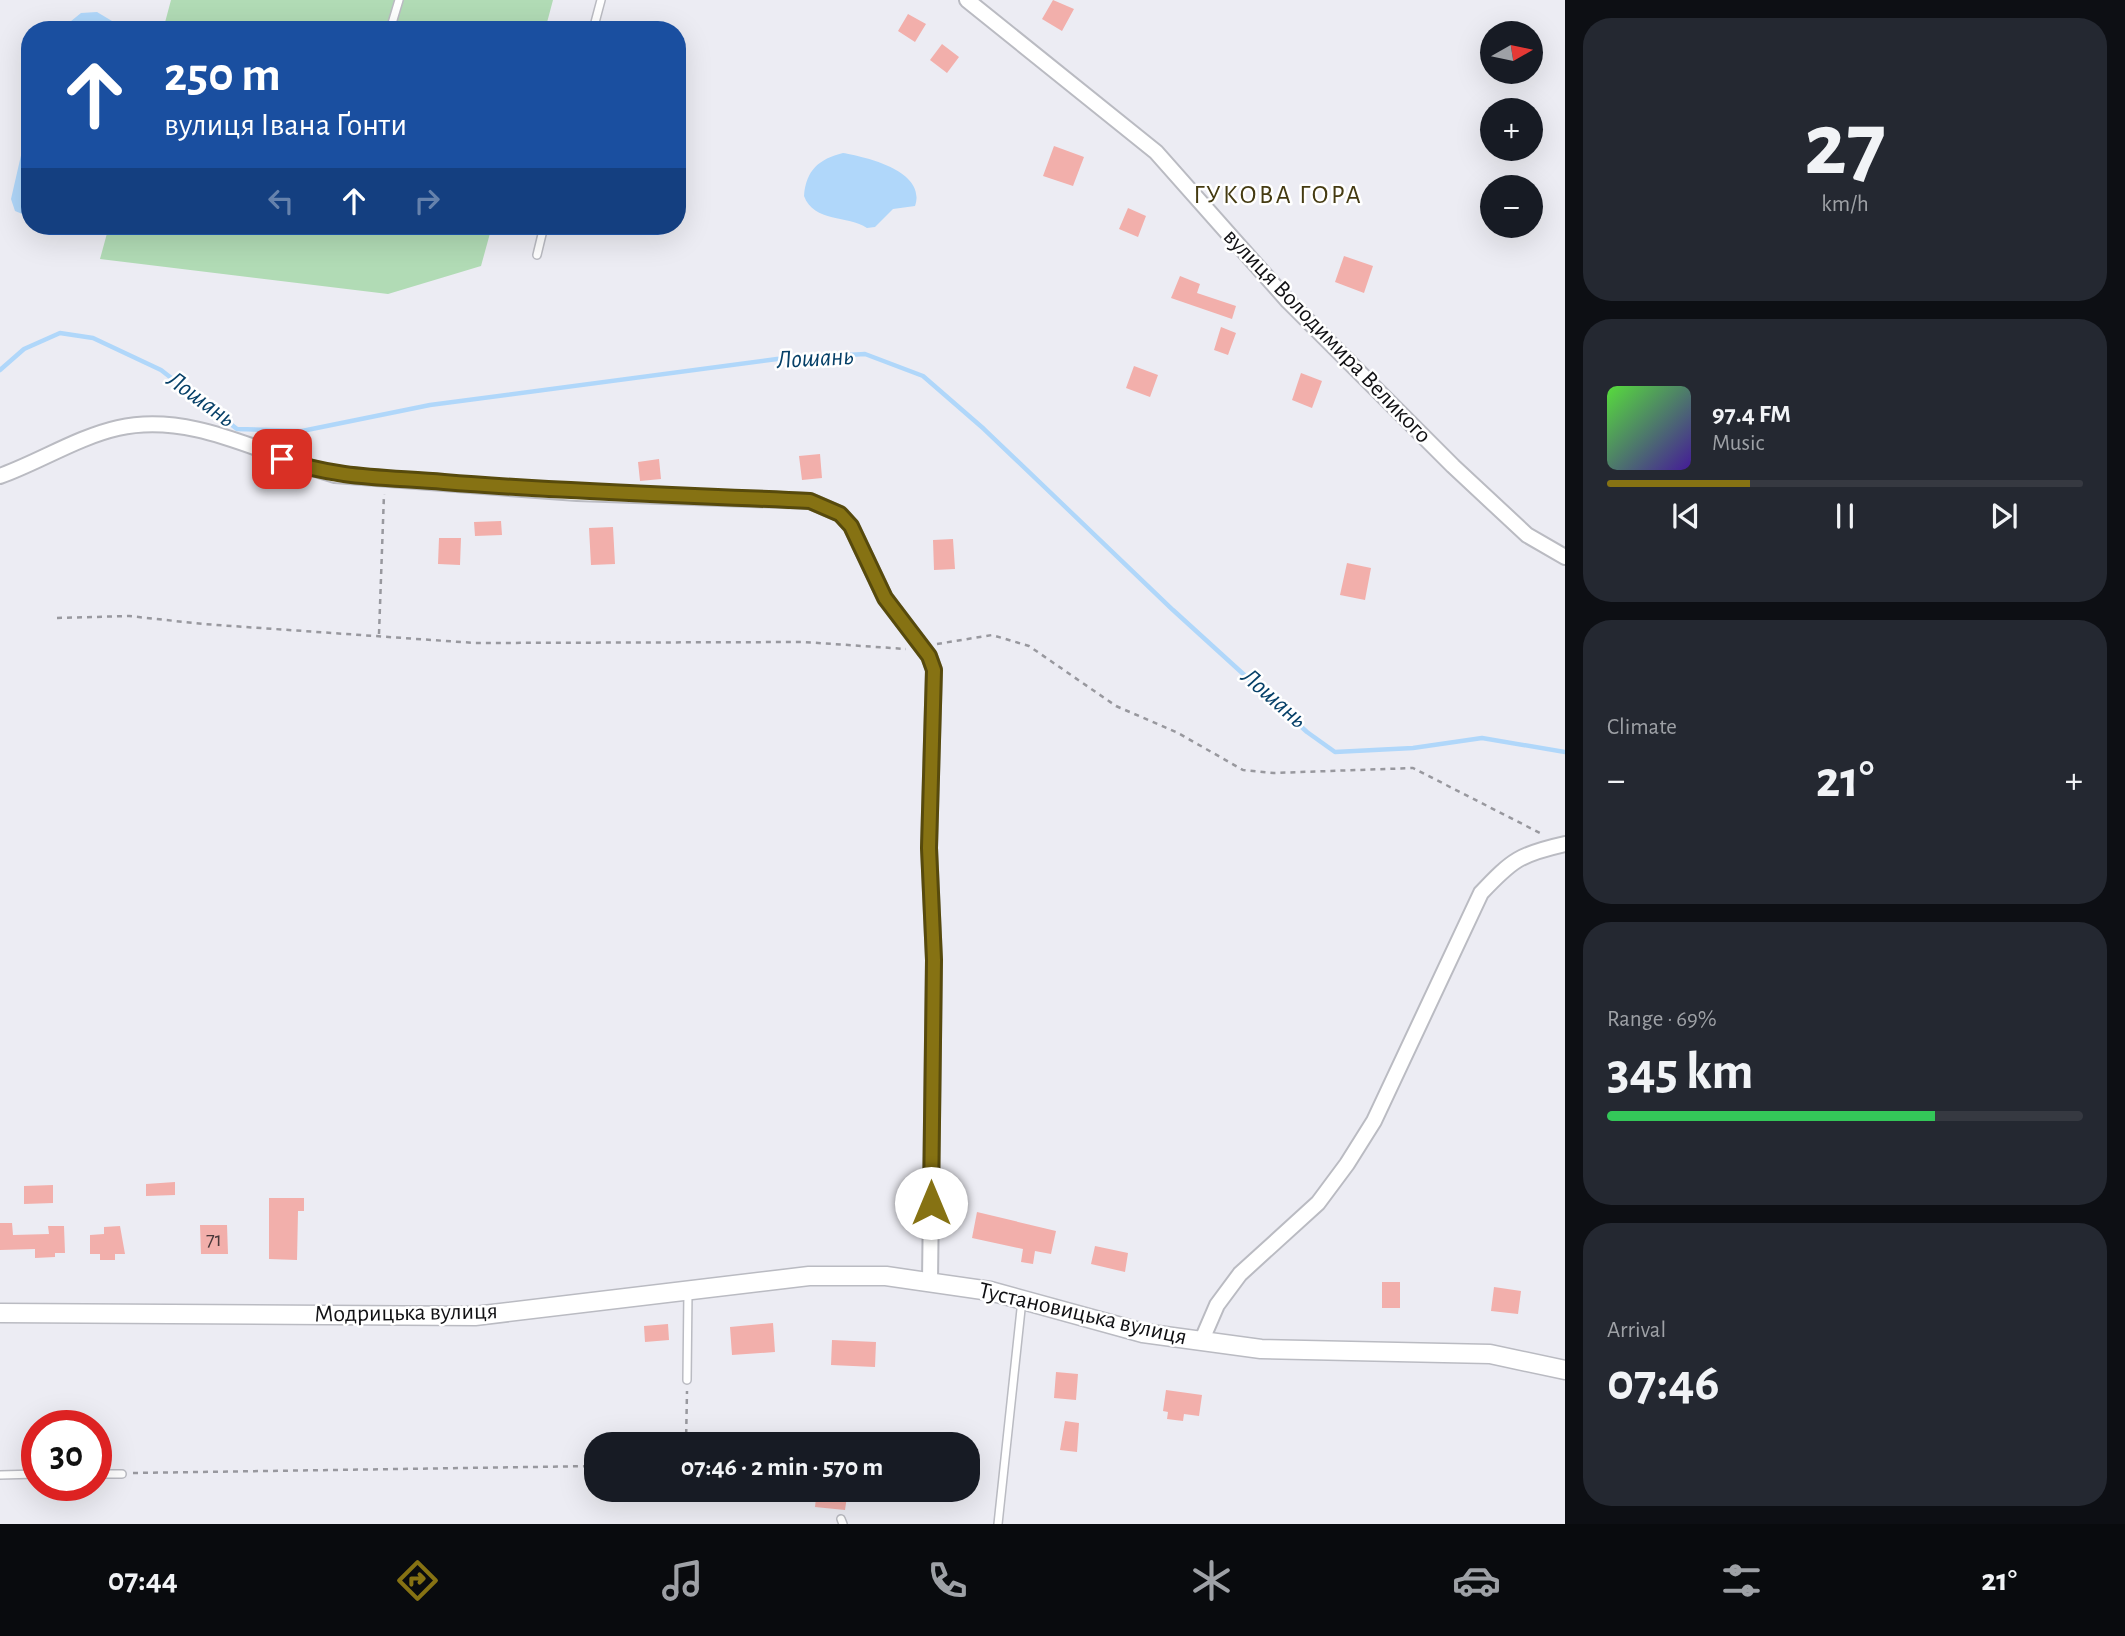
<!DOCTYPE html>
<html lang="en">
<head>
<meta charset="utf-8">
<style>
	body { margin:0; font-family:"Alegreya Sans",sans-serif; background:#242831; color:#f1f3f6; height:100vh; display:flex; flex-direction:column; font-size:26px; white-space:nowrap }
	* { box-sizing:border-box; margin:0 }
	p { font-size:23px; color:#9ea1a6 }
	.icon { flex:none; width:38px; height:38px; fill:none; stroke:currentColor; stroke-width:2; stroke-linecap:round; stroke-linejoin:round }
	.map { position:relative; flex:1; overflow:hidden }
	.details { display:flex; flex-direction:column; gap:18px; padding:18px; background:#0d0f14; width:560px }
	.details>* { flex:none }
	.banner { position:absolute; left:21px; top:21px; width:665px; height:214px; border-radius:28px; box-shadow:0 7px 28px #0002; background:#1a4fa0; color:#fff; overflow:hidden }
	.needle { width:46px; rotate:81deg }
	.tools { position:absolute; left:1480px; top:21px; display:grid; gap:14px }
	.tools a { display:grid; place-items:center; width:63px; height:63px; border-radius:50%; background:#171b24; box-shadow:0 7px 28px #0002; font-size:35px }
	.speed { position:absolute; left:21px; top:1410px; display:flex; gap:14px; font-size:35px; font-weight:700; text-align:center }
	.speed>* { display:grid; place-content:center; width:91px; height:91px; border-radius:50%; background:#171b24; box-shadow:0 7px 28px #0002; line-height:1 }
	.speed .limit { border:10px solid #d22; background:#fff; color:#111 }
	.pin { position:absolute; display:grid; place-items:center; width:60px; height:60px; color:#fff; margin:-30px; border-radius:14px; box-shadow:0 4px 10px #0006 }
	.me { position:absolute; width:77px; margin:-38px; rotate:0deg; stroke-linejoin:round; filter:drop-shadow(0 0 5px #0008) }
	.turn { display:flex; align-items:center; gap:24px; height:147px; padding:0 28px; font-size:32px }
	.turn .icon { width:91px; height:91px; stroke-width:2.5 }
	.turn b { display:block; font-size:49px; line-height:60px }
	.lanes { display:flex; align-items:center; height:66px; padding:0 28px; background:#0003; justify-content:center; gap:35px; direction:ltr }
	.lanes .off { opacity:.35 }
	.big { font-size:52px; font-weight:700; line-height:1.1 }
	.details .card { flex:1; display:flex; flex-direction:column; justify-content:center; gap:10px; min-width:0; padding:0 24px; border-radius:28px; background:#242831 }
	.details .dial { align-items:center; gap:0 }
	.dial b { font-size:91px; line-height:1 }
	.song { display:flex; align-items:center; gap:21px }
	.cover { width:84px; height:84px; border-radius:10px; background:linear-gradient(135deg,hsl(110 70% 55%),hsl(260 70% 35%)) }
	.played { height:7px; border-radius:4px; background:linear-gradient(90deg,#867213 30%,#363941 30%) }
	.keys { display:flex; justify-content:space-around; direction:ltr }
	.heat { display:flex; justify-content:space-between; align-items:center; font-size:38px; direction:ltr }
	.charge { height:10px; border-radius:5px; background:linear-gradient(90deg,#34c759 69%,#363941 0) }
	.trip { position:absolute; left:584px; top:1432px; width:396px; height:70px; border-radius:28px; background:#171b24; box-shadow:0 7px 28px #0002; font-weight:700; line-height:70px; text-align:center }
	.dock { display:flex; height:112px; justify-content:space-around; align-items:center; background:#090b0e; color:#9ea1a6 }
	.dock .icon { width:49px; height:49px }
	.dock .current { color:#867213 }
	.dock b { font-size:32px; color:#f1f3f6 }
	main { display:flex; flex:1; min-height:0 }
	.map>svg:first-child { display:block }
</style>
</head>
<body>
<main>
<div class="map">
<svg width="1565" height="1524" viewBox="0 0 1565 1524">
	<rect width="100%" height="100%" fill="#ececf3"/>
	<path fill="#b1dbb5" d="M171,0H553L545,30H163Z
		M109,226H492L481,266L388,294L100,259Z"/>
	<path fill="#b0d7fa" d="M97,12L112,21L114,30H60L81,13Z
		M30,116V217L15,211L11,199Z
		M843,153C866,157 927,171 915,206L893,209L875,227L867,228C848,215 814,223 804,196C806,170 819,159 843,153Z"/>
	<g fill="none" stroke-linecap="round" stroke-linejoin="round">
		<path stroke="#b0d7fa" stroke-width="4.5" d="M0,370L24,349L60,333L93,338L161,370L237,429L302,431L430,405L777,359L865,354L923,376L984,429L1173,610L1307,732L1335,752L1413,748L1482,738L1565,752"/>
	</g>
	<path fill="#f2afab" d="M1053,0L1074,9L1062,31L1042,19Z
		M908,14L926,24L915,42L898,31Z
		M942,44L959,57L947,73L930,60Z
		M1054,146L1084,157L1073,186L1043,176Z
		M1128,208L1146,216L1138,237L1119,229Z
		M1344,256L1373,266L1364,293L1335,282Z
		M1180,276L1200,284L1197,293L1236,306L1232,319L1171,298Z
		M1221,327L1236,333L1228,355L1214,350Z
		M1134,366L1158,375L1150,397L1126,388Z
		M1301,373L1322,381L1312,408L1292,400Z
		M820,454L822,478L802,480L799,456Z
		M659,459L661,479L640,481L638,462Z
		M501,521L502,535L475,536L474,522Z
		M613,527L615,564L591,565L589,528Z
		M439,538H461L460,565L438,564Z
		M953,539L955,569L934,570L933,540Z
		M1347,563L1371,568L1365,600L1340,595Z
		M175,1182V1195L146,1196V1184Z
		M53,1185V1203L24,1204V1186Z
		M269,1198H304V1211H298L297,1260L269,1259Z
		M977,1212L1056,1231L1051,1254L1035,1251L1033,1264L1021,1262L1023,1249L972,1238Z
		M0,1223H12L13,1235L49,1234L48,1226H64L65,1253H55V1257L35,1258V1249L0,1250Z
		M200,1225H227L228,1254H201Z
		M120,1226L125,1254H115V1260H100V1254H90V1235L104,1234V1227Z
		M1095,1246L1128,1253L1125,1272L1091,1264Z
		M1382,1282H1400V1308H1382Z
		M1494,1287L1521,1291L1518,1314L1491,1311Z
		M773,1323L775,1352L732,1355L730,1327Z
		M668,1324L669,1340L645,1342L644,1326Z
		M832,1340L876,1342L875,1367L831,1365Z
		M1056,1372L1078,1374L1076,1400L1054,1398Z
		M1166,1390L1202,1395L1199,1416L1184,1414L1183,1421L1167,1419L1168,1412L1163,1411Z
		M1065,1421L1079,1423L1077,1452L1060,1450Z
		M817,1489H848L845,1510L815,1507Z"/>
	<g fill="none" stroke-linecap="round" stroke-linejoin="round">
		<g stroke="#babbc2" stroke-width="10">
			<path id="service" d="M390,30L399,0
				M593,30L601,0
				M537,255L544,226
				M687,1380L688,1291
				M96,1474H122
				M0,1475L37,1474
				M841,1519L843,1524
				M998,1524L1022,1300"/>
		</g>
		<g stroke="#babbc2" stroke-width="18">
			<path id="minor" d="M967,0L1156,152L1288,301L1453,466L1527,535L1565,557
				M0,476C39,462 78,437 118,428C193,411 265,456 335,475L577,493L810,501L840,514L851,526L885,598L929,656L934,670L929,847L934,960L930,1281
				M1201,1342L1217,1305L1240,1274L1318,1203L1347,1164L1374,1121L1481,893C1512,860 1520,854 1565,844"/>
		</g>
		<g stroke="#babbc2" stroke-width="21">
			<path id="tertiary" d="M0,1313L475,1316L809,1276H886L990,1291L1143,1333L1261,1349L1490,1354L1565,1370"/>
		</g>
		<path stroke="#98989e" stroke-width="2.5" stroke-dasharray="5 5" stroke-linecap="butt" d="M57,618L129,616L203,624L475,643L804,642L906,649
			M379,634L384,494
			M937,644L992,635L1029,646L1116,706L1178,733L1243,770L1274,773L1413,768L1542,834
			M686,1444L687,1391
			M133,1473L597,1466"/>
		<use href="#service" stroke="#fff" stroke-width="7"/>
		<use href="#minor" stroke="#fff" stroke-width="14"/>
		<use href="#tertiary" stroke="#fff" stroke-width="18"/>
	</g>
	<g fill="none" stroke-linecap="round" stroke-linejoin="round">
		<g stroke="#574a0c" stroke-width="18">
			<path id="route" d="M282,459C338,479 386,477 444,482C566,492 688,495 810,501L840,514L851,526L885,598L929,656L934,670L929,848L934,960L931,1203"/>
		</g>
		<use href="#route" stroke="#867213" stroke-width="12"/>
	</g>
	<g text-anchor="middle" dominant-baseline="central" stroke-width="5" stroke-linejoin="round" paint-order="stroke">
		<g font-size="21" fill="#49383a">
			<text x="214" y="1239">71</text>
		</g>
		<g font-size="24" fill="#111114" stroke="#fff">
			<text transform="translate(1327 336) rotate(46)">вулиця Володимира Великого</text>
			<text transform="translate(406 1313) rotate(-1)">Модрицька вулиця</text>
			<text transform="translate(1083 1314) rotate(13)">Тустановицька вулиця</text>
		</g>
		<g font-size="26" letter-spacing="2" fill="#453b12" stroke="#fff">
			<text x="1278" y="195">ГУКОВА ГОРА</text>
		</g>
		<g font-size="26" font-style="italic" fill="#064068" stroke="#fff">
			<text transform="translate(815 358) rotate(-3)">Лошань</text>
			<text transform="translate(201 399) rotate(36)">Лошань</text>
			<text transform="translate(1274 698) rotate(41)">Лошань</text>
		</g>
	</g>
</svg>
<div class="tools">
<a><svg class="needle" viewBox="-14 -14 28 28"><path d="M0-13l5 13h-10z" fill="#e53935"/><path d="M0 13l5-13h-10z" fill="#9ea1a6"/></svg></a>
<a>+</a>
<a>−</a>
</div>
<div class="speed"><div class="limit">30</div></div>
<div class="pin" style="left:282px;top:459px;background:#d93025"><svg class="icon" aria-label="arrive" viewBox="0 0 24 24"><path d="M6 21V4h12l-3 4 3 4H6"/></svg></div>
<svg class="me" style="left:931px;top:1203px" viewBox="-20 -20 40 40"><circle r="19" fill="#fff"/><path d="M0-13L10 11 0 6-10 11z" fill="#867213"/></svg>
<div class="trip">07:46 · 2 min · 570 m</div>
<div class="banner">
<div class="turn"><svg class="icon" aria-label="ahead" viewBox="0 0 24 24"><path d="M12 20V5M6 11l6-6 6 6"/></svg><div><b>250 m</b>вулиця Івана Ґонти</div></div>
<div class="lanes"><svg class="icon off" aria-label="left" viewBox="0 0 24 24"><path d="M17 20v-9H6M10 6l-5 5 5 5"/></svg><svg class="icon" aria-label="ahead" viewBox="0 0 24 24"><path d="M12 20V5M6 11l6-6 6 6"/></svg><svg class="icon off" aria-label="right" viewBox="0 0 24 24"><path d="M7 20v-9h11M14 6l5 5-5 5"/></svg></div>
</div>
</div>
<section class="details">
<div class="card dial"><b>27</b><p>km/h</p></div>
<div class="card">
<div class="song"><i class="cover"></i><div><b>97.4 FM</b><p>Music</p></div></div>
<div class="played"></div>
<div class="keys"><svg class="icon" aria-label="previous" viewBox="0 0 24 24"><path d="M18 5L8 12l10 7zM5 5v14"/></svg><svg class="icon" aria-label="pause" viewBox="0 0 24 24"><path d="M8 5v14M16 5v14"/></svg><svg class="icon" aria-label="next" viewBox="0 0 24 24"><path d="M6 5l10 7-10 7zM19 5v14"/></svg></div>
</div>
<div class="card"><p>Climate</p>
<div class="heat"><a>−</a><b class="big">21°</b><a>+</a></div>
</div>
<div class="card"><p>Range · 69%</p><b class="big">345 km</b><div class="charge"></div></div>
<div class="card"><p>Arrival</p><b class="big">07:46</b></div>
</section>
</main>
<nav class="dock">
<b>07:44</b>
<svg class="icon current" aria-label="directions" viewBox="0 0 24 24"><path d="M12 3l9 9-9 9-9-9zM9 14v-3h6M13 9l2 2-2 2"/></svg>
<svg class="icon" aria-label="music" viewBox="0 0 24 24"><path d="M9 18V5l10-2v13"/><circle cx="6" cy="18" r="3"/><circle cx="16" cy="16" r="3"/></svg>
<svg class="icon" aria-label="phone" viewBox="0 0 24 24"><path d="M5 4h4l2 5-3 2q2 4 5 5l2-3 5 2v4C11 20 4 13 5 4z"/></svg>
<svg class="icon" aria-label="climate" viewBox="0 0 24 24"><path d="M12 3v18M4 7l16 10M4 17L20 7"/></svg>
<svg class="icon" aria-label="car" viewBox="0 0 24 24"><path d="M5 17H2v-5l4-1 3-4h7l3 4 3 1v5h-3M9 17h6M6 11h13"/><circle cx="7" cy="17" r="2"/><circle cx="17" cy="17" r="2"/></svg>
<svg class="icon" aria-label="filters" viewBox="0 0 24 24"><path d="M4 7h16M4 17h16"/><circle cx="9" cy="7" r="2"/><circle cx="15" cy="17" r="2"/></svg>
<b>21°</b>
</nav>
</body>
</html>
